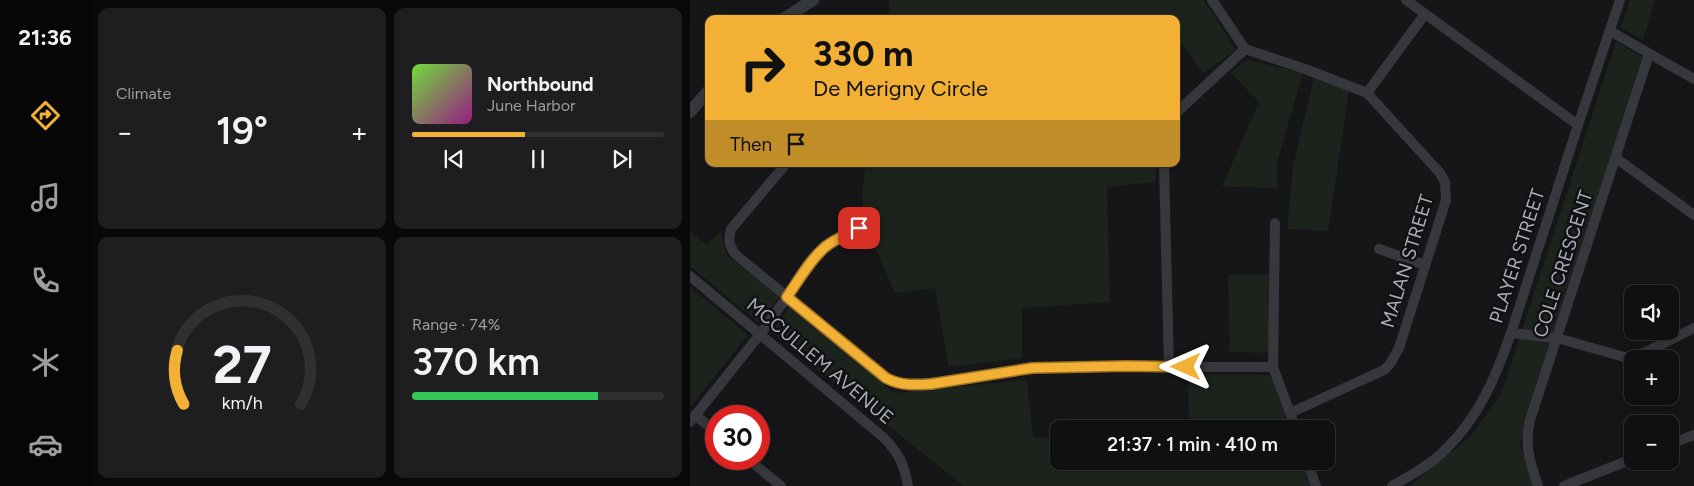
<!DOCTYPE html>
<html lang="en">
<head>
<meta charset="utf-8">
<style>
	body { margin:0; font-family:Figtree,sans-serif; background:#1e1e20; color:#f1f3f6; height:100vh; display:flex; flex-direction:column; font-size:19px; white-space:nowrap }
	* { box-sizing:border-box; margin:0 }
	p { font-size:16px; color:#9c9d9f }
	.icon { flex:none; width:28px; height:28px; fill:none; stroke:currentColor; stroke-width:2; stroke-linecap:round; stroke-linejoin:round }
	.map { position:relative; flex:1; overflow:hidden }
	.drawer { display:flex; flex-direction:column; gap:8px; padding:8px; background:#09090a; width:600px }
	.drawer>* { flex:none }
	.hud { position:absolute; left:15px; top:15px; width:475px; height:152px; border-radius:10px; box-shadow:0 2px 12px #0003,0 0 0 1px #303032; background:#f2b134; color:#111; overflow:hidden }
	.controls { position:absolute; left:934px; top:285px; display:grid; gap:10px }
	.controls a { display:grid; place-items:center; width:55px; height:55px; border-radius:10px; background:#101012; box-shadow:0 2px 12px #0003,0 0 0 1px #303032; font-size:25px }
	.speed { position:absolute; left:15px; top:405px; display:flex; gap:10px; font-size:25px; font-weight:700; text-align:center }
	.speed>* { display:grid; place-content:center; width:65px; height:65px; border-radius:50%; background:#101012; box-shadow:0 2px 12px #0003,0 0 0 1px #303032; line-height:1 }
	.speed .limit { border:8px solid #d22; background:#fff; color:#111 }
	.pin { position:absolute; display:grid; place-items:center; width:42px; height:42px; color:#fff; margin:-21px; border-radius:10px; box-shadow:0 2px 8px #0006 }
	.me { position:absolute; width:55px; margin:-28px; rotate:270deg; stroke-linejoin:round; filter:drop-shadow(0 0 4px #0008) }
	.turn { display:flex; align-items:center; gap:18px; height:105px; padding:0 25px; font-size:22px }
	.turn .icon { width:65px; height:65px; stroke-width:2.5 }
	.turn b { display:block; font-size:35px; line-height:42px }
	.then { display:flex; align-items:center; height:48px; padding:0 25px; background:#0003; gap:10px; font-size:19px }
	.big { font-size:38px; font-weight:600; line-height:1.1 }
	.drawer .tile { flex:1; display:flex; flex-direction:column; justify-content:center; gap:8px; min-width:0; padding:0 18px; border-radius:10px; background:#1e1e20 }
	.drawer .dial { align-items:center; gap:0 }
	.dial svg { height:130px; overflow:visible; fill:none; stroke:#303032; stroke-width:7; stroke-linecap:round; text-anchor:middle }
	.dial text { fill:#f1f3f6; stroke:none }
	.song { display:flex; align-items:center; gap:15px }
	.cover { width:60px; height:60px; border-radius:8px; background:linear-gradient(135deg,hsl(100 70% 55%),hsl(310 70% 35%)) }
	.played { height:5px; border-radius:2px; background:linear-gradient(90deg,#f2b134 45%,#303032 45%) }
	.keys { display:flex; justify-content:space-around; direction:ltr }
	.heat { display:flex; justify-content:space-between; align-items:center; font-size:28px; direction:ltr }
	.charge { height:8px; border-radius:4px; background:linear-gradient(90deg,#34c759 74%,#303032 0) }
	.drawer .tiles { flex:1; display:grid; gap:8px; grid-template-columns:repeat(2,1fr) }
	.trip { position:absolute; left:360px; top:420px; width:285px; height:50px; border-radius:10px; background:#101012; box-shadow:0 2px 12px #0003,0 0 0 1px #303032; font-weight:600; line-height:50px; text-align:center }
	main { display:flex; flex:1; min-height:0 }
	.menu { display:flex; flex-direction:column; width:90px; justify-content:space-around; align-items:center; background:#060607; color:#9c9d9f }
	.menu .icon { width:35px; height:35px }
	.menu .selected { color:#f2b134 }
	.menu b { font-size:22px; color:#f1f3f6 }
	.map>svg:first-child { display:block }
</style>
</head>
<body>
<main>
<nav class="menu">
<b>21:36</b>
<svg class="icon selected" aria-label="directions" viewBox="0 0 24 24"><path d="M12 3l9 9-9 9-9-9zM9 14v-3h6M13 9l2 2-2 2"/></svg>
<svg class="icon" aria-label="music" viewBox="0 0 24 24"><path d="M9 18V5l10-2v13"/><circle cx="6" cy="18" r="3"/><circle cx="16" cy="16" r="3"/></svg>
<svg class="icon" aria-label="phone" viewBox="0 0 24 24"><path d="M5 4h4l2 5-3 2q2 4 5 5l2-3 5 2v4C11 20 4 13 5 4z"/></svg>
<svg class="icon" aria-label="climate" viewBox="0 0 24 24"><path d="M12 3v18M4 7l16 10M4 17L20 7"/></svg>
<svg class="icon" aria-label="car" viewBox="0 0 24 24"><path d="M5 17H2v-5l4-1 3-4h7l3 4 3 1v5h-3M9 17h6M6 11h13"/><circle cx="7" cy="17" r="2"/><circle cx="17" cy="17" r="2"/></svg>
</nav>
<section class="drawer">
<div class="tiles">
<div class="tile"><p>Climate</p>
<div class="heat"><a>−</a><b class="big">19°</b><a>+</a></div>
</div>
<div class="tile">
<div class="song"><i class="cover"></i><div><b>Northbound</b><p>June Harbor</p></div></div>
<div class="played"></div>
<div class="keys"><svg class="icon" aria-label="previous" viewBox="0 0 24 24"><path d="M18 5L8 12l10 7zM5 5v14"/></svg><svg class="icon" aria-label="pause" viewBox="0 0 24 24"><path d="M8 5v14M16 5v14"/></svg><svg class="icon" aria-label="next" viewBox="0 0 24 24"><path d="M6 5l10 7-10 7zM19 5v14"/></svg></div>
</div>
<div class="tile dial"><svg viewBox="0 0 100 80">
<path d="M14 69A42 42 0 1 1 86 69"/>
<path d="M14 69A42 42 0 0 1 10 36" stroke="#f2b134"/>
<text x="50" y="56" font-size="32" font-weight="700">27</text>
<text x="50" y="72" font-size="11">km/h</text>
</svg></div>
<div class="tile"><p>Range · 74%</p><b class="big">370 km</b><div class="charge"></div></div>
</div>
</section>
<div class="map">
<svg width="1004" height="486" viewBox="0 0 1004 486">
	<rect width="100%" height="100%" fill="#161618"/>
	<path fill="#1c231d" d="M199,0H514L546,50L513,73L486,35V19H196L200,17Z
		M940,0H965L953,40L931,28Z
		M926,42L954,58L830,444L844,486H720L781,436L812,392Z
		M557,60L613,73L587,162V188L532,187L569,102L541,73Z
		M624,77L659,91L638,231L597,229L603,167Z
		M175,164H467L465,182L417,187L420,302L332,308V358L259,367L245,288L205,293L184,244L172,205Z
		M0,231L17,245L31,231L37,256L90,296L69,323L0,266Z
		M580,274L582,353L540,352L538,275Z
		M0,287L58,335L0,407Z
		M107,306L204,393L337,380L343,438H369V461H611L620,486H274L81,332L99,308Z
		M498,374L581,375L600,429H499Z"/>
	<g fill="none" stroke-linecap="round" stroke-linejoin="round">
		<path stroke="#37383d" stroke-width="10" d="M522,0L555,49L618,70L677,93L750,173L755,182L756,200L709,348L700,364L694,370L600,413
			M716,0L888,125
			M920,31L1004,79
			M677,93L735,14
			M486,113L555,49
			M926,158L1004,215
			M96,164L41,229C38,240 39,246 46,255L196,378C211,386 224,385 241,384L342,368L437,366L479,367H583
			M474,164L479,367
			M585,223L583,367L606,429
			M689,249L735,265
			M0,276L193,437C209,453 214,464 218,486
			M821,333L867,338L934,357L946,356L960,350L1004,328
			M5,415L26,432
			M0,422L71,333L124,260L137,246L169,228
			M980,444L1004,435
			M58,459L91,486
			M617,461L626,486
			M702,486C719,476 739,466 753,452C788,419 806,377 821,333L888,125L930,0
			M848,486C840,462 834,446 840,420L959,54
			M874,486L942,459"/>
		<path stroke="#37383d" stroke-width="12" d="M93,19L123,0
			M0,112L19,90"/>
	</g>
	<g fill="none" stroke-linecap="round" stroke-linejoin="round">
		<g stroke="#9d7322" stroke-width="12">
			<path id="route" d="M169,228C158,234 145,239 135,247C119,261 109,280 97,297L196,378C211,386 224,385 241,384L342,368L437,366L496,367"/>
		</g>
		<use href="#route" stroke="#f2b134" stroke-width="9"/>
	</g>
	<g text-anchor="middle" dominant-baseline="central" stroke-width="5" stroke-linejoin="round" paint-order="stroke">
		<g font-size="19" fill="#a8adb8" stroke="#111113">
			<text transform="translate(827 256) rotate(-72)">PLAYER STREET</text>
			<text transform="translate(717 261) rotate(-73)">MALAN STREET</text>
			<text transform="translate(873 264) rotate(-72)">COLE CRESCENT</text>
			<text transform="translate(130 361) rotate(40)">MCCULLEM AVENUE</text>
		</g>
	</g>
</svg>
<div class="controls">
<a><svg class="icon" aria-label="sound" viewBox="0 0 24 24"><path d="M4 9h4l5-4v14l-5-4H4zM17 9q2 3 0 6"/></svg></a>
<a>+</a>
<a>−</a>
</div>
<div class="speed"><div class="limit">30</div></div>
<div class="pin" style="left:169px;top:228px;background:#d93025"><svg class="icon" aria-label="arrive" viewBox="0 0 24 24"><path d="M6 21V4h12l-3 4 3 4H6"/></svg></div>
<svg class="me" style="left:496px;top:367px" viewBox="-20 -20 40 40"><path d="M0-17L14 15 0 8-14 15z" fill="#f2b134" stroke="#fff" stroke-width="4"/></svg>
<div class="trip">21:37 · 1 min · 410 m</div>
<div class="hud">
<div class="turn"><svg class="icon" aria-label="right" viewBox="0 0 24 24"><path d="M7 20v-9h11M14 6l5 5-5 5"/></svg><div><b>330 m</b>De Merigny Circle</div></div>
<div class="then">Then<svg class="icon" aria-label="arrive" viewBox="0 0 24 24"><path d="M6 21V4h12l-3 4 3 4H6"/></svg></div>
</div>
</div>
</main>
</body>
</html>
